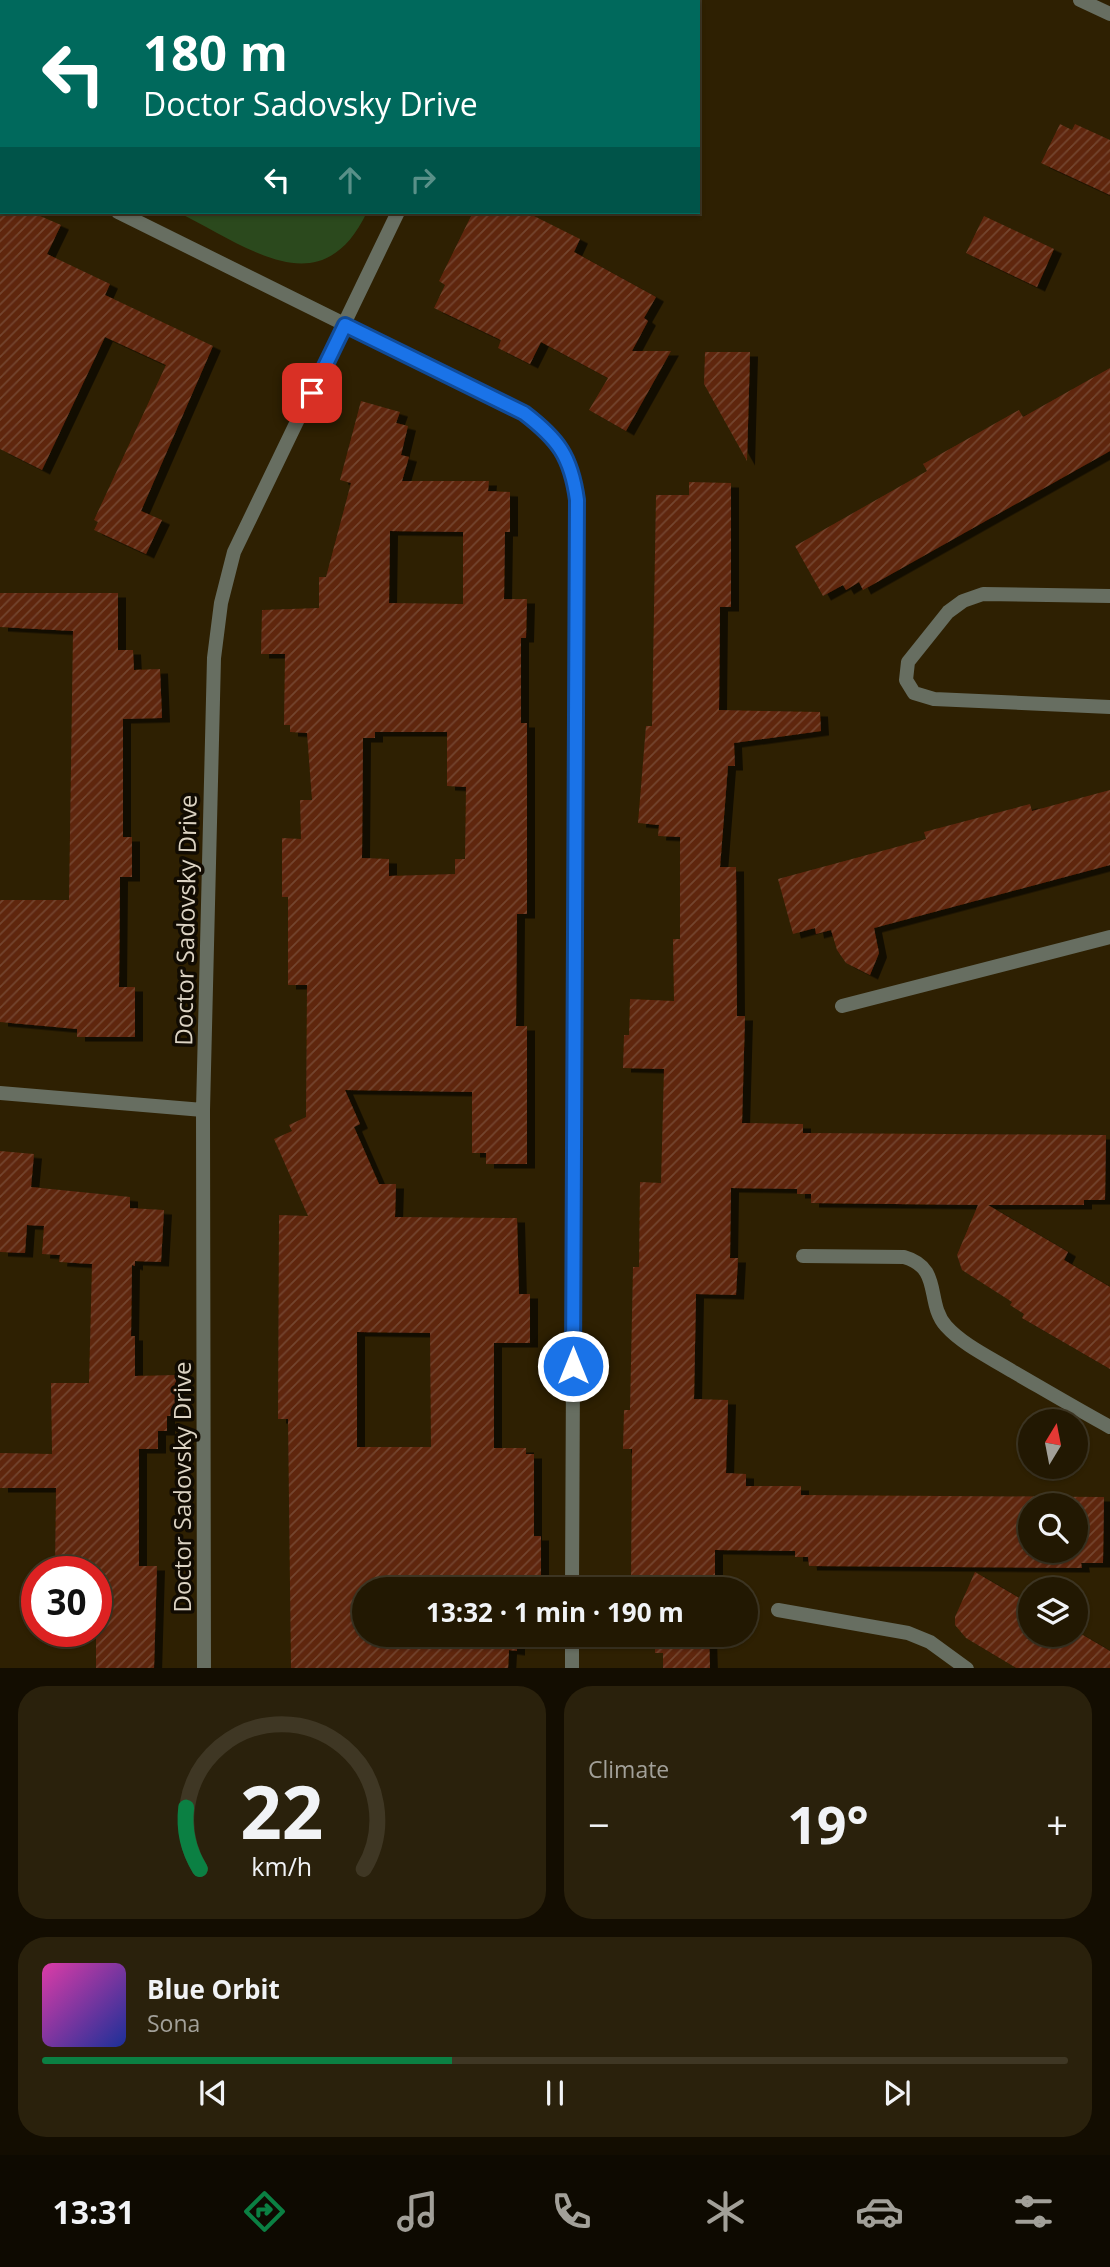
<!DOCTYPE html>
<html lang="en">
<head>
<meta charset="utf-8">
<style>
	body { margin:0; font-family:"Open Sans",sans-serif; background:#2a210c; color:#f1f3f6; height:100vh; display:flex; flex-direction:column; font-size:26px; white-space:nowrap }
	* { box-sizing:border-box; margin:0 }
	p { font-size:23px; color:#a2a099 }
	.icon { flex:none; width:38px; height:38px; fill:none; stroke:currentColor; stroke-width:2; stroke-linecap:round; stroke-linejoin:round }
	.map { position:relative; height:1668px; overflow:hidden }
	.side { display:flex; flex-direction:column; gap:18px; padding:18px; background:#130d01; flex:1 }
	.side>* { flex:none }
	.hud { position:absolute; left:0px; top:0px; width:700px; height:214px; box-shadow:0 2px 5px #0004,0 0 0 2px #3f3724; background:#00695c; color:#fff; overflow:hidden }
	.needle { width:46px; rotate:10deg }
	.fabs { position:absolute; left:1018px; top:1409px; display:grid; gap:14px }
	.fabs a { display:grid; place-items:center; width:70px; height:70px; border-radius:50%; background:#221802; box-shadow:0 2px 5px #0004,0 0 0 2px #3f3724; font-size:35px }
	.speed { position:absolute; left:21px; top:1556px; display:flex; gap:14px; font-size:35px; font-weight:700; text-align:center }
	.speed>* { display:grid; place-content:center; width:91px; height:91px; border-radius:50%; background:#221802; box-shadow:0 2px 5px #0004,0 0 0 2px #3f3724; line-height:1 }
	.speed .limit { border:10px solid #d22; background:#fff; color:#111 }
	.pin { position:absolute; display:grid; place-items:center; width:60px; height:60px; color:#fff; margin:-30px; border-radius:14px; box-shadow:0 4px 10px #0006 }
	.me { position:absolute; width:77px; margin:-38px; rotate:0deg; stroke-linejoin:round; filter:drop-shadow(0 0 5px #0008) }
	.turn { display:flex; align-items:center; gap:24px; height:147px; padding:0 28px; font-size:32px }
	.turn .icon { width:91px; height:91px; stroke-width:2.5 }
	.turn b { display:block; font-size:49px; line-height:60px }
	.lanes { display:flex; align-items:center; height:66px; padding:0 28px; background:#0003; justify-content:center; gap:35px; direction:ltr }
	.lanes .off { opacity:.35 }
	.big { font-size:52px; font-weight:700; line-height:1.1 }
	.side .widget { flex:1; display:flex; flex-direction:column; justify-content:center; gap:10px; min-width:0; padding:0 24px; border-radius:28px; background:#2a210c }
	.side .dial { align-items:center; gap:0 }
	.dial svg { height:182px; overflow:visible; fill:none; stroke:#3f3724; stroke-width:7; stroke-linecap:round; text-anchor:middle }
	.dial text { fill:#f1f3f6; stroke:none }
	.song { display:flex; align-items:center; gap:21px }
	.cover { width:84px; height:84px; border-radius:10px; background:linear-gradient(135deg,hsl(320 70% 55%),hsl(230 70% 35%)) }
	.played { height:7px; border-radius:4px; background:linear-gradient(90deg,#0b8043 40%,#3f3724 40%) }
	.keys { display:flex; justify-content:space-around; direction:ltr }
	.heat { display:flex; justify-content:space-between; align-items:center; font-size:38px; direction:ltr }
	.side .tiles { flex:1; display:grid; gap:18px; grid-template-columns:1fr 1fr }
	.widget:last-child { grid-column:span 2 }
	.trip { position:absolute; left:352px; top:1577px; width:406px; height:70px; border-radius:35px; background:#221802; box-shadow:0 2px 5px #0004,0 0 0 2px #3f3724; font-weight:700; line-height:70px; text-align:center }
	.tab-bar { display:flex; height:112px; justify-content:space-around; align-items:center; background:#0e0a01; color:#a2a099 }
	.tab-bar .icon { width:49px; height:49px }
	.tab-bar .current { color:#0b8043 }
	.tab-bar b { font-size:32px; color:#f1f3f6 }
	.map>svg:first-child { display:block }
</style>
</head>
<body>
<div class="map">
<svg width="1110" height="1669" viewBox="0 0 1110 1669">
	<defs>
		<pattern id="building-hatch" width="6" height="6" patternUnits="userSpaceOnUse" patternTransform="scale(1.75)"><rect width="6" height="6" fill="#5e260d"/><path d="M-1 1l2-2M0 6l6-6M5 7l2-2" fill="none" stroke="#74452f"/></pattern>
		<filter id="shadow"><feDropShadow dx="8" dy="4.5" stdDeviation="0" flood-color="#0009"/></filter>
	</defs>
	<rect width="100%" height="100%" fill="#2e2002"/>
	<path fill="#2b491d" d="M0,0H469L2,2V127Z
		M177,212H367C321,309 246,245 177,212Z"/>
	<path fill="url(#building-hatch)" fill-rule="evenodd" filter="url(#shadow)" d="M1060,124L1072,130L1075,124L1110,140V195L1041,163Z
		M0,198L2,212H31L61,225L47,254L110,284L105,295L213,346L141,511L162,520L146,554L94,530L98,522L94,520L166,365L105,337L42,470L0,449Z
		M473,212H526L580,239L574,252L656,297L644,318L648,321L632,351H671L626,431L589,410L608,378L541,342L530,364L498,348L501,340L434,308L445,285L439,281Z
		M984,216L1054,249L1037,287L966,253Z
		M705,352H750L747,461L704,384Z
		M1110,368V451L863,590L859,582L846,590L843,585L823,596L795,546L927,471L923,464L1019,410L1023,417Z
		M361,401L400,412L396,423L408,426L401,455L409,457L402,481H489L488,491L510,492V532H505L504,599H527L526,638H521V723H527V914H517L516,1026H527V1164H486V1153H472V1092L345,1090L360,1124L354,1127L379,1184H396L395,1217L517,1218L519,1294H530V1343H494V1448H526V1454H534V1536H541V1589H364V1634H517V1651L509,1650L508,1669H291L288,1419H278L279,1215L308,1216L274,1139L292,1131L289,1125L306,1117L307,985H288V897H282V838L301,839L300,800H312L307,733L290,732V725H284L285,654H261L262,610L319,608V577H326L351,483L340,480ZM390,531L463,532V604L389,603ZM375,732H447V786L466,787L465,859H455V874L389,876V859L362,858L363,738H375ZM357,1332L430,1333L431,1447H357Z
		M689,482L731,483V607H720L719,710L820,712L821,731L734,743L735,766H728L720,867H736L737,1016H745L742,1123L803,1124V1133L1106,1135L1105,1200H1084V1205H988L1068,1252L1064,1260L1110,1287V1369L1022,1318L1024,1314L1010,1305L1012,1302L962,1270L957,1255L978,1205L811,1203V1194H797V1189L731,1188L730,1258H738L736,1295L696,1294L694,1399L728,1400L726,1473L746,1474V1486H801V1495L1104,1497L1103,1563H1081L1082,1568L809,1566L808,1557H795V1551L715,1550V1589H631L632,1449H623L624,1410H630L633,1267H639L640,1182L661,1183L664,1069L623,1068L624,1035H629L630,999L674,1001L673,939H680V837L658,836L659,825L638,823L646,726H652L656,495H689ZM1031,1505H1076V1550H1031Z
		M0,593H118V650H133L134,670L160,669L162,718L123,719V837H132V877H120L119,987H135V1037H77V1029L0,1022V900H69L73,631L0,627Z
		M1110,790V865L874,928L879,953L870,975L846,963L837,950L831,930L816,934L815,928L793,934L778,879L926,839L924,832L1030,804L1032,811Z
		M0,1151L34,1154L31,1187L130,1197V1208L164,1210L161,1262L135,1261V1266L132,1265L131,1336H135V1376L176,1375V1416H167V1431H158V1449H139V1566H157L154,1669H96V1572H55L56,1488H0V1453L52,1454L51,1383H89L92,1264L59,1262L60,1255L42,1254L44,1226L27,1225L25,1253L0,1252Z
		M975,1572L1031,1605V1634H1076V1631L1110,1651V1669H1018L966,1638L955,1625V1617Z
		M655,1634H709L710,1669H663V1653H655Z"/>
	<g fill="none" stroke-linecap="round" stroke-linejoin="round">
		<path stroke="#676e61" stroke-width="14" d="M1080,0L1110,14
			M495,2L496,0
			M0,153L2,154
			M118,212L524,413C559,439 571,457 577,500L572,1589
			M1110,596L983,594L963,601L948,612L908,662L906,680L914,693L934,699L1110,707
			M842,1006L1110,937
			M0,1093L203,1110
			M803,1256L904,1257C943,1268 925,1302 946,1326C963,1345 991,1358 1012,1371C1045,1390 1077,1409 1110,1427
			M778,1610L908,1633L930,1642L967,1669
			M204,1669L203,1110L214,658L221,603L234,552L398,212
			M572,1669V1634"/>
	</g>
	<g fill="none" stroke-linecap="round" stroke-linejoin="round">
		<g stroke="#114b97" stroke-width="18">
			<path id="route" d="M312,393L345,325L524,413C558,439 571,456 577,500L573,1366"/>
		</g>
		<use href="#route" stroke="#1a73e8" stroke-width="12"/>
	</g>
	<g text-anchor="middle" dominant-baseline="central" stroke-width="7" stroke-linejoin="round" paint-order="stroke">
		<g font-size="24" fill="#dcd3c3" stroke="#110b02">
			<text transform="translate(185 920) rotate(-89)">Doctor Sadovsky Drive</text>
			<text transform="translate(181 1487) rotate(-90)">Doctor Sadovsky Drive</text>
		</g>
	</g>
</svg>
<div class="fabs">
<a><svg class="needle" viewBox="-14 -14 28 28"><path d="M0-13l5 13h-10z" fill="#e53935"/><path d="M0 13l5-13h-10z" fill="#a2a099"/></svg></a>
<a><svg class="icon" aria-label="search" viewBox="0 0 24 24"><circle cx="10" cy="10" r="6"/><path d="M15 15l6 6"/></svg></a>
<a><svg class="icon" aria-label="layers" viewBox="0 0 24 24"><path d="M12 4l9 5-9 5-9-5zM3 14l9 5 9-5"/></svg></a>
</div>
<div class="speed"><div class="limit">30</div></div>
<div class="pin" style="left:312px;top:393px;background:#d93025"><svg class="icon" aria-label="arrive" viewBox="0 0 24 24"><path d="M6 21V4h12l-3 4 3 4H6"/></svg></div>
<svg class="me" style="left:573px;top:1366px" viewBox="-20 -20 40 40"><circle r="17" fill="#1a73e8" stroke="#fff" stroke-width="3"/><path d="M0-11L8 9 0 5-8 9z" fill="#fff"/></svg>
<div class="trip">13:32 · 1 min · 190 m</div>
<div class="hud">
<div class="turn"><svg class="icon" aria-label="left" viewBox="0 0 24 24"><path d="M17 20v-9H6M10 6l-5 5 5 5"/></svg><div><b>180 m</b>Doctor Sadovsky Drive</div></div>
<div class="lanes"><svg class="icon" aria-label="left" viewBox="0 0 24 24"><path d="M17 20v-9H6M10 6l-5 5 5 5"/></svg><svg class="icon off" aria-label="ahead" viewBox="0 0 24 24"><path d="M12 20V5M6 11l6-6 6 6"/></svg><svg class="icon off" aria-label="right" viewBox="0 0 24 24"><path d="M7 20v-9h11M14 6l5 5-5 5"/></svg></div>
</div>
</div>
<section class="side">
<div class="tiles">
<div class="widget dial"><svg viewBox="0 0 100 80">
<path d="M14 69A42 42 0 1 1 86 69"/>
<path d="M14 69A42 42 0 0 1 8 42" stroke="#0b8043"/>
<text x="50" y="56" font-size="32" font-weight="700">22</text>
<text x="50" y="72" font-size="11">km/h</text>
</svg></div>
<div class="widget"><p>Climate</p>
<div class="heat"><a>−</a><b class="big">19°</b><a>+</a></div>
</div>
<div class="widget">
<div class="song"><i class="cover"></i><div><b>Blue Orbit</b><p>Sona</p></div></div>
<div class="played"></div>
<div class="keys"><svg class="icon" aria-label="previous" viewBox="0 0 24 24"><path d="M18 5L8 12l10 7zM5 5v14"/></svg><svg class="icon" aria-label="pause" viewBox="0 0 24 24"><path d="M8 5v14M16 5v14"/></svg><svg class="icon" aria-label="next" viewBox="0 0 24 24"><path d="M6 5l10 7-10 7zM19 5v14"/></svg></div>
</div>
</div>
</section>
<nav class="tab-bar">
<b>13:31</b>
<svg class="icon current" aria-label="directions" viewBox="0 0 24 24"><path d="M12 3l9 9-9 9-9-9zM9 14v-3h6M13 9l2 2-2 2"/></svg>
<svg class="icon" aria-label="music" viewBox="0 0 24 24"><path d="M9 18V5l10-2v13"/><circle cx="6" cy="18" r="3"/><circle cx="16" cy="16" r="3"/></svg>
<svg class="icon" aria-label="phone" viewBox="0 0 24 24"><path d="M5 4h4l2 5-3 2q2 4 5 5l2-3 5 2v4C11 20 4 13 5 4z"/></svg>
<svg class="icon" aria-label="climate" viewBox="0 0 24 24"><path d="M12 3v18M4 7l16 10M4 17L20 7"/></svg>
<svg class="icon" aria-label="car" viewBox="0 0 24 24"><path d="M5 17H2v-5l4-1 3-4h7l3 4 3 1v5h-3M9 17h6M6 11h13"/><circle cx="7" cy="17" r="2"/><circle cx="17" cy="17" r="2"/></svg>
<svg class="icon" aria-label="filters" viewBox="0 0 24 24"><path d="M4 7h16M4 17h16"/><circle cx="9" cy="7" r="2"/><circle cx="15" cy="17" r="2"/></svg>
</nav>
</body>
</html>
